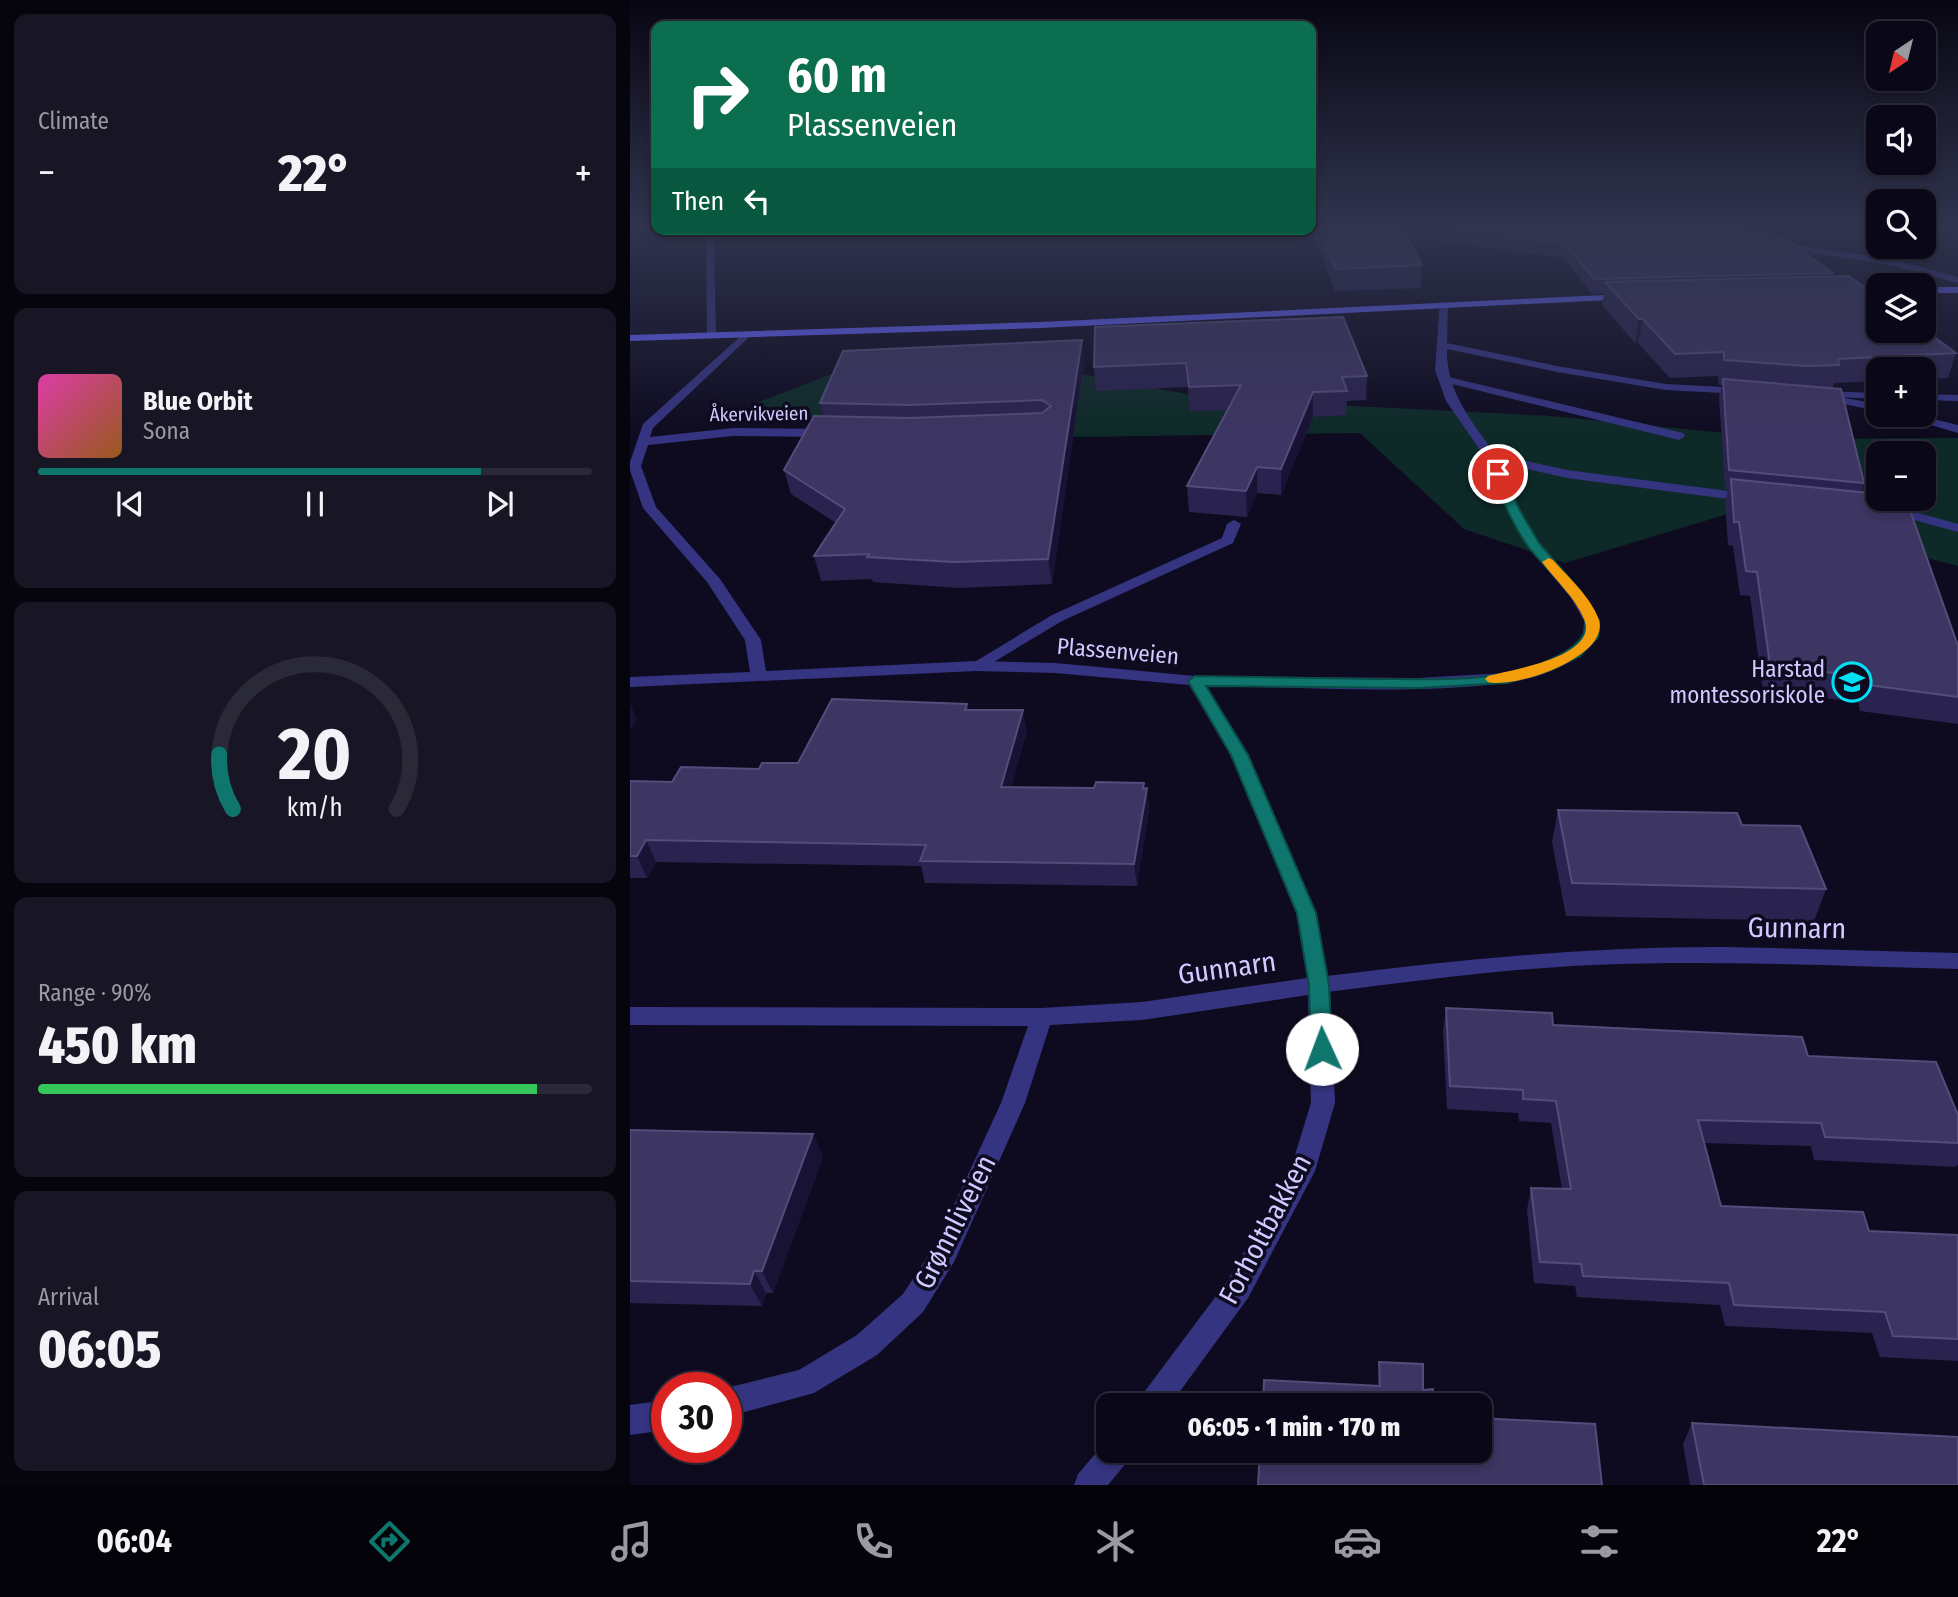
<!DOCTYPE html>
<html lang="en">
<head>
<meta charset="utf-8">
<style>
	body { margin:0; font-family:"Fira Sans Condensed",sans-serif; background:#181625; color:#f1f3f6; height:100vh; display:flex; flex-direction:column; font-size:26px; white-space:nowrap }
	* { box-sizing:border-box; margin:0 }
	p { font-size:23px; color:#999aa2 }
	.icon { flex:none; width:38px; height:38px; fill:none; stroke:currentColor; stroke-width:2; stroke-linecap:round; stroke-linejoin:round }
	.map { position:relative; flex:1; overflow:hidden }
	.drawer { display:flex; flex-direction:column; gap:14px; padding:14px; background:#06040d; width:630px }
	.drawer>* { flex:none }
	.banner { position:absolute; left:21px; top:21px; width:665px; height:214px; border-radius:14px; box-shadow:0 4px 10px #0003,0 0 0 2px #2a2937; background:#0b6e4f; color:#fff; overflow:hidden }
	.needle { width:46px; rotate:215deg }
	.tools { position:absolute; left:1236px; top:21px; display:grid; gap:14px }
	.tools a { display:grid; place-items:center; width:70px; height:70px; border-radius:14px; background:#0a0818; box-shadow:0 4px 10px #0003,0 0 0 2px #2a2937; font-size:35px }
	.speed { position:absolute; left:21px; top:1372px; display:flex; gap:14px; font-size:35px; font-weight:700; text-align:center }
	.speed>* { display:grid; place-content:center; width:91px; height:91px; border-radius:50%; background:#0a0818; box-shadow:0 4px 10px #0003,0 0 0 2px #2a2937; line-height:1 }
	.speed .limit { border:10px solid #d22; background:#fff; color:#111 }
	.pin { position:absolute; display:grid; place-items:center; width:60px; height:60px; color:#fff; margin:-30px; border:4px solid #fff; border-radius:50%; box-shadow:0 2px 7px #0007 }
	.me { position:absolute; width:77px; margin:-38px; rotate:358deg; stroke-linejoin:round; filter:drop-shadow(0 0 5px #0008) }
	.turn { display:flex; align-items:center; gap:24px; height:147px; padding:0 21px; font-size:32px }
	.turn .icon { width:91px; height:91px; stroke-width:2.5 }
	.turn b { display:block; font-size:49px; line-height:60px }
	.then { display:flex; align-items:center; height:66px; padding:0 21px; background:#0003; gap:14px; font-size:26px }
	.big { font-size:52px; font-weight:800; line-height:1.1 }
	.drawer .tile { flex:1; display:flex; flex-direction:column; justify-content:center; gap:10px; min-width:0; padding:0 24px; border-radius:14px; background:#181625 }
	.drawer .dial { align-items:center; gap:0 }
	.dial svg { height:182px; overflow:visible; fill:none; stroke:#2a2937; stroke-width:7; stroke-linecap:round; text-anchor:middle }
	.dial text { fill:#f1f3f6; stroke:none }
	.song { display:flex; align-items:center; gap:21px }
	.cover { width:84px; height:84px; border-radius:10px; background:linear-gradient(135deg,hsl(320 70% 55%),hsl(30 70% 35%)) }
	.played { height:7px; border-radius:4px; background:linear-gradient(90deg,#0f766e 80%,#2a2937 80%) }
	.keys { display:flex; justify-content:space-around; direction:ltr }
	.heat { display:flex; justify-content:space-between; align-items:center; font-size:38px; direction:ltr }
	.charge { height:10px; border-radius:5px; background:linear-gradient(90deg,#34c759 90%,#2a2937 0) }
	.trip { position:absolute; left:466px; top:1393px; width:396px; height:70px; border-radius:14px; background:#0a0818; box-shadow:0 4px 10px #0003,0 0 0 2px #2a2937; font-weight:800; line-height:70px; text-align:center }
	.tab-bar { display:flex; height:112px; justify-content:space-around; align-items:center; background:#04030a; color:#999aa2 }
	.tab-bar .icon { width:49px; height:49px }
	.tab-bar .active { color:#0f766e }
	.tab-bar b { font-size:32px; color:#f1f3f6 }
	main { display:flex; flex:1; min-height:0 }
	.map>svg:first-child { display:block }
</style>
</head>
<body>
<main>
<section class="drawer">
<div class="tile"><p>Climate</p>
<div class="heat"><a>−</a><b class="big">22°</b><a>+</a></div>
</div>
<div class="tile">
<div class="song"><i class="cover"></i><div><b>Blue Orbit</b><p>Sona</p></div></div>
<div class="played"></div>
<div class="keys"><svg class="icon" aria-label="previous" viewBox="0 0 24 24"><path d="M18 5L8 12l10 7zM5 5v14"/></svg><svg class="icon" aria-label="pause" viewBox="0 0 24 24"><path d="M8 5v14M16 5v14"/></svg><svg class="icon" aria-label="next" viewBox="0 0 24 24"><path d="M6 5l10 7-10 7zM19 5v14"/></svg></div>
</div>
<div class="tile dial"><svg viewBox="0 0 100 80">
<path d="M14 69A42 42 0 1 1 86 69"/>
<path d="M14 69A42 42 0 0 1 8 45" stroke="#0f766e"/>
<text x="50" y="56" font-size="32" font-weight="700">20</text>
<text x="50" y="72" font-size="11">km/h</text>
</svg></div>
<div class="tile"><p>Range · 90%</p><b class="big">450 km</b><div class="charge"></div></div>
<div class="tile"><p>Arrival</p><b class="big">06:05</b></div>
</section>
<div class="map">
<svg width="1328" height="1485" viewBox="0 0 1328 1485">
	<rect width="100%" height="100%" fill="#0e0b20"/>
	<path fill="#0e2a28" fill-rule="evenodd" d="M313,348L583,399L921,416L1157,439L1328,438V566L1111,510L935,563L834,529L730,433L291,439L121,405L251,355ZM1248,453H1293V499H1248Z"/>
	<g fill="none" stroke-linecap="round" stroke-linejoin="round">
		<path fill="#353481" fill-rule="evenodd" d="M814,376L1053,433L1055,436L1049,440L810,381V377Z
			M1190,391L1248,393V399L1186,396V392Z
			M1293,394L1328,395V401L1293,400Z
			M604,520L611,524L603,543L432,621L352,669L346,671L338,666L422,615L592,538L597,524Z
			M1098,947L1328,953V969C1206,966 1085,960 963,965C871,969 780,982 689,993L681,991L678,985L681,979L689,977C825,960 960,946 1098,947Z"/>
		<path fill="#353481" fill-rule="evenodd" d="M51,229H65L82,234L91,229H102L84,242L86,338L77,336L76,242L78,238Z
			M1146,242L1261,259L1328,277V283L1260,265L1143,247L1142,245Z
			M810,302L818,304L817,343L927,366L1036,384L1112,388L1118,391L1112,394L1036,390L927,372L817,349C816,392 842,421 865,454L937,470L1121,494L1128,498L1121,502L937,478L870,463L890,509L909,542L952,593L970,621L969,637C948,664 909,679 875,683C777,695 675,687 576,686L619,755L686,913L700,985L705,1103L685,1171L618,1298L540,1405H508L512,1395L598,1280L661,1168L681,1103L678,995L512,1020L420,1025L395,1103L324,1262L293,1312L247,1355L184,1393L96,1417V1388L169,1370L227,1335L273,1294L306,1244L371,1103L398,1026L0,1025V1007L412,1008L512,1002L677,978L666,913L601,755L559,685L425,673L346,671L0,687V677L120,672L115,640L77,582L13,508L0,470V462L13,424L113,334L118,337L117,339L23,428L20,437L103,428L196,429L202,433L196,437L103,436L18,445L11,466L26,507L90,579L131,640L136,671L346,661L425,663L565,676L788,678L876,673L910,664L939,650L953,636L954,621L941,598L896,544L876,509L855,457L816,401L805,370Z
			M1193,394L1248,404V411L1189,399V395Z
			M1267,415H1286L1328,425V433Z
			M1260,509L1278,510L1328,524V532L1277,518L1255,516V510Z
			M37,1400V1430L0,1435V1405Z
			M478,1439V1451H501L497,1462L478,1485H444L448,1474Z"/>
		<path fill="#6261ff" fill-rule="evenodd" d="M1293,287H1328V293H1293Z
			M1216,288H1248V294L1213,293V289Z
			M996,294L1001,297L999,299L410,328L0,341V335L410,322Z"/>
	</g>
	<path fill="#2b234f" d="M681,227H771L775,235V227H1138L1136,235L1202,273L1201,276L1326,353L1318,378L1293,379V369H1248V381L1204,383L1202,388L1234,483L1231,493L1240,499L1328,646V724L1230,711L1228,702L1133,691L1120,596L1110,595L1103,546L1098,545L1095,502L1098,489H1095L1089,397L1092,385H1089L1088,376L1040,378L1008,343H1005L972,305L974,293L962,294L934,258L776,237L792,265L791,288L705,291Z
		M465,327L737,376L736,400L717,401L716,415L683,417L651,495L627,493L617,517L559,512L557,486L598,410L560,411L558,387L466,391L464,367Z
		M454,361L422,584L329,588L243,582L242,579L191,581L184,556L206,523L161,494L154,470L193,416L190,403Z
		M337,704L338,710L397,731L381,787L464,788L514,783V789L517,788L519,810L507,886L295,883L291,866L26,862L17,878H0V781L42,782L168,763Z
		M928,810L1112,825L1196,889L1184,921L936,916L922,842Z
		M816,1008L923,1025L1178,1056L1328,1115V1164L1326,1167L1184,1160L1181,1146L1074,1143L1091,1206L1239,1231L1328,1235V1361L1250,1357L1242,1333L1095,1326L1090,1305L947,1297L945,1286L904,1283L897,1210L901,1188L932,1189L921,1123L889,1121L888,1113L817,1109L813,1031Z
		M0,1130L183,1134L193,1157L143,1293H136L132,1306L0,1303Z
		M749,1362L793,1390L748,1386Z
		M1062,1423L1328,1485H1060L1053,1444Z"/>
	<path fill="#181234" d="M1009,319H1013L1008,343H1005Z
		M452,340L454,361L422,584L418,559Z
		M683,392V417L651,495V469Z
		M627,467V493L617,517L616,491Z
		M0,703L7,720L0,731Z
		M393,710L397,731L375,808L371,787Z
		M514,783L515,800L517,788L519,810L507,886L504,864Z
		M16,840L26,862L17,878L7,856Z
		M183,1134L193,1157L143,1293L132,1271Z
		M124,1271L136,1293L132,1306L120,1284Z"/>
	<path fill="#3d3562" stroke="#544c7b" stroke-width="2" d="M689,227H771L792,265L705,269Z
		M806,227H1083L1155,238L1202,273L964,279L935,244Z
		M1219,276L1248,297V331H1293V329L1326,353L1208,359L1209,365L1177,366L1094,360V352L1045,354L1013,319H1009L975,282Z
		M713,317L737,376L712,377L717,391L683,392L651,469L627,467L616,491L557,486L611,385L559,387L556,363L464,367L465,327Z
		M452,340L418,559L324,562L237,557L239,554L184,556L215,509L154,470L184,416L279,418L412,413L421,406L412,400L279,405L190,403L213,351Z
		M1093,379L1211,389L1234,483L1099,470Z
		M1101,479L1239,493L1240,499L1277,502L1328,646V697L1239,685L1237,677L1140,665L1127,572L1116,571L1109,522H1104Z
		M202,699L337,704L335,710H393L371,787L464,788L466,782L514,783L513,789L517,788L504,864L290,861L296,845L16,840L7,856H0V781L42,782L51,767L129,769L132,763H168Z
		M928,810L1107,813L1112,825L1170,826L1196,889L942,883Z
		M816,1008L922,1013L923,1025L1172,1037L1178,1056L1306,1062L1328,1115V1143L1195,1137L1191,1123L1068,1120L1091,1206L1233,1212L1239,1231L1328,1235V1339L1263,1336L1255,1312L1104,1305L1099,1283L953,1276L951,1264L910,1262L901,1188L941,1189L926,1101L893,1099V1090L820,1086Z
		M0,1130L183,1134L132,1271H124L120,1284L0,1281Z
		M749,1362L793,1364V1390L803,1389V1405H633L634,1380L750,1386Z
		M849,1418L965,1424L972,1485H628L630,1451H849Z
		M1062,1423L1328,1437V1485H1074Z"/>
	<linearGradient id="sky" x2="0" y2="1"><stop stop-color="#080612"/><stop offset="0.52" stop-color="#30344e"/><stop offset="1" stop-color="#30344e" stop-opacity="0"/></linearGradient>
	<rect width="1328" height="435" fill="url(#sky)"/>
	<path fill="#0f766e" stroke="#0a4d48" stroke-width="2" d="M864,472H872L889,509L909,543L952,593L969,621L968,637L950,656L921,670L877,683L788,688L576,686L618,755L686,913L699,985L702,1049L699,1055L692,1057L684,1055L681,1049L679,985L667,913L601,755L558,681L565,676C626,677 686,678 746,679C786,679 839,681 878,673C899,669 962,650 955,621C949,597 912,566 897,545C882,523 872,499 862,474Z"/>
	<path fill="#f59e0b" d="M919,558L923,560C938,577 961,597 969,620C980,657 884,689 858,682L855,679L858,676C879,670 970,657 954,619C945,597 926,581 912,562Z"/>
	<defs>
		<g id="school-ring" transform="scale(2.0125)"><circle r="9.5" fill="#0e0b20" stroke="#00e0f5" stroke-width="1.5"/><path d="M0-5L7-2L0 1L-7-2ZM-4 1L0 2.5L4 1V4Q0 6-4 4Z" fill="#00e0f5"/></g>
	</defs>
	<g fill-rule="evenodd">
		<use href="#school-ring" x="1222" y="682"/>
	</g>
	<g text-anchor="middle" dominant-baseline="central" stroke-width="7" stroke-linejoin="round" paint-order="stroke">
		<g font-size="19" fill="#cfcaff" stroke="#0e0b20">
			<text transform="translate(129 414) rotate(-1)">Åkervikveien</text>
		</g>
		<g font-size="23" fill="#cfcaff" stroke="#0e0b20">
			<text transform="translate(488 651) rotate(5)">Plassenveien</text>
		</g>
		<g font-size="23" fill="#cfcaff" stroke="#0e0b20" text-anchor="end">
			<text x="1195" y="669">Harstad<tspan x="1195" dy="26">montessoriskole</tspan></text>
		</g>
		<g font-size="28" fill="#cfcaff" stroke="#0e0b20">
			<text transform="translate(1167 928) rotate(1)">Gunnarn</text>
			<text transform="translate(597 968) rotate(-8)">Gunnarn</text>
			<text transform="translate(325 1222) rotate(-63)">Grønnliveien</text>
			<text transform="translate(635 1229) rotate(-62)">Forholtbakken</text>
		</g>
	</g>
</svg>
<div class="tools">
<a><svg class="needle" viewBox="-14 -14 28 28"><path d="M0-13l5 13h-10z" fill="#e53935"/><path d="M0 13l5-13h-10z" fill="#999aa2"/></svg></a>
<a><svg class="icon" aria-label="sound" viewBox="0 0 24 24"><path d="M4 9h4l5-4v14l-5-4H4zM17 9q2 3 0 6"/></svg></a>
<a><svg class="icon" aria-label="search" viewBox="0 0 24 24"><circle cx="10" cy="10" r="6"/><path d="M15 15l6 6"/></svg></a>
<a><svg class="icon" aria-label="layers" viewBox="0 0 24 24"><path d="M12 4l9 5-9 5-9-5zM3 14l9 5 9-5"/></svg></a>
<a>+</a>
<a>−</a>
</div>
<div class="speed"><div class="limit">30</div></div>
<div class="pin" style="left:868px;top:474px;background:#d93025"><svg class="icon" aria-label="arrive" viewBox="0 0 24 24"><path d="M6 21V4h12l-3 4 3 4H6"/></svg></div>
<svg class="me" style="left:692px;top:1049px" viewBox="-20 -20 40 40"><circle r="19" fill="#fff"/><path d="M0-13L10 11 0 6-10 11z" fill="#0f766e"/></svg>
<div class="trip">06:05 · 1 min · 170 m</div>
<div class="banner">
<div class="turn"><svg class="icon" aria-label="right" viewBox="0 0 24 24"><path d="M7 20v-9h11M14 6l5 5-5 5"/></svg><div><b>60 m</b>Plassenveien</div></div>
<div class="then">Then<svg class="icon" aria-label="left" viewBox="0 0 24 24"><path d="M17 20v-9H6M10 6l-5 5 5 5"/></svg></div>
</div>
</div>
</main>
<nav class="tab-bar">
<b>06:04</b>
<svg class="icon active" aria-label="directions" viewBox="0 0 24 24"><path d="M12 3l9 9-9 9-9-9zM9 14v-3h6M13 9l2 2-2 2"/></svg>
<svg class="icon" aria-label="music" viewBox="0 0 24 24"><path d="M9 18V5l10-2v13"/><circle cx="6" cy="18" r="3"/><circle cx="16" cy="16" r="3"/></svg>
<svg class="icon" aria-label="phone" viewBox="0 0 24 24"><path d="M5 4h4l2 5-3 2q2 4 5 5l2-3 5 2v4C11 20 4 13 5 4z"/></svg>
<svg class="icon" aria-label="climate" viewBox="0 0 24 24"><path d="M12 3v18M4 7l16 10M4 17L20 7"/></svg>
<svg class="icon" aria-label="car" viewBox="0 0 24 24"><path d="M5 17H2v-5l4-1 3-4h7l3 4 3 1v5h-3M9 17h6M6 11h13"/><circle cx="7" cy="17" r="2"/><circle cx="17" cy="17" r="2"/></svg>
<svg class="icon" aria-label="filters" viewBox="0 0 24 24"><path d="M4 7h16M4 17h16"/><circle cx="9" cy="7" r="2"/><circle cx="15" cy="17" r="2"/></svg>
<b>22°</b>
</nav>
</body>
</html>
